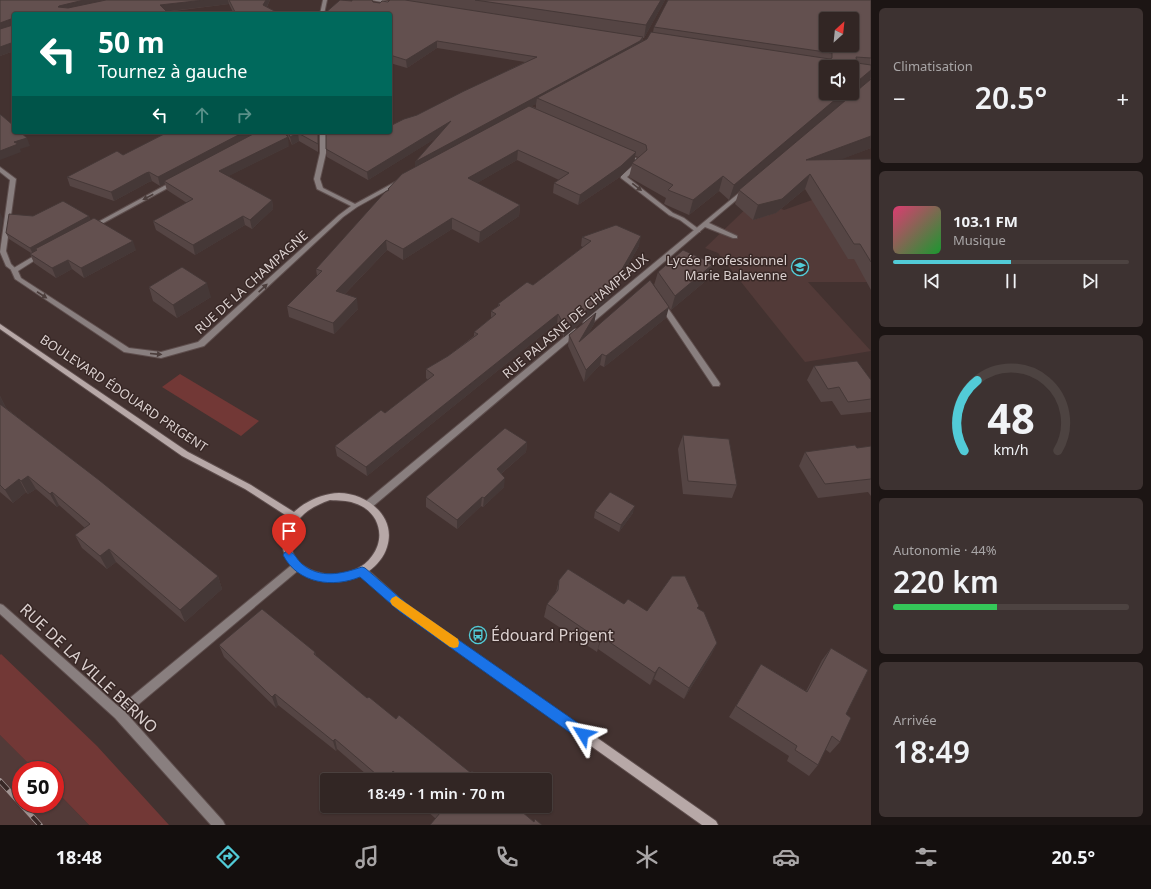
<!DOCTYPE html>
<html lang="fr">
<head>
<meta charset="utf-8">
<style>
	body { margin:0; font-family:"Noto Sans",sans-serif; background:#3d3231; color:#f1f3f6; height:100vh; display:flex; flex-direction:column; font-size:15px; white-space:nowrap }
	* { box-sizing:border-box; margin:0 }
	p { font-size:13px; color:#a8a5a6 }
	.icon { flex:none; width:22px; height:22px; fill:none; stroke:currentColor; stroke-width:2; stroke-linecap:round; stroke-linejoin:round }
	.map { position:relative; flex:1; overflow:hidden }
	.details { display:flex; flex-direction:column; gap:8px; padding:8px; background:#1c1514; width:280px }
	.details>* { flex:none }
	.top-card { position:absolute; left:12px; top:12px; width:380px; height:122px; border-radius:4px; box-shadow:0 1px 3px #0004,0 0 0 1px #4d4341; background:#00695c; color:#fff; overflow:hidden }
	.needle { width:26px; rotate:27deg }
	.controls { position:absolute; left:819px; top:12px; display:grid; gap:8px }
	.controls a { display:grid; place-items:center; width:40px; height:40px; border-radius:4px; background:#322624; box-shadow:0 1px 3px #0004,0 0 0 1px #4d4341; font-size:20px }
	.speed { position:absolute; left:12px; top:761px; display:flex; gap:8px; font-size:20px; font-weight:700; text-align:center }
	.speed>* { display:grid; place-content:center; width:52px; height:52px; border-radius:50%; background:#322624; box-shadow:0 1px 3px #0004,0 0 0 1px #4d4341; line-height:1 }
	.speed .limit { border:6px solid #d22; background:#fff; color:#111 }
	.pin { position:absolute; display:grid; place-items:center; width:34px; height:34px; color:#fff; margin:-41px -17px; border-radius:50% 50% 50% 0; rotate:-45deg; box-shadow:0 0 4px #0007 }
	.pin .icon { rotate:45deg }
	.me { position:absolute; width:44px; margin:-22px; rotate:305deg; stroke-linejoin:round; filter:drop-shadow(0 0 3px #0008) }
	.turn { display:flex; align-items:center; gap:14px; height:84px; padding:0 20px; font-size:18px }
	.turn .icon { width:52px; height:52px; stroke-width:2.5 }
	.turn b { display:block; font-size:28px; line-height:34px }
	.lanes { display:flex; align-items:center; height:38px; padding:0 20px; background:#0003; justify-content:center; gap:20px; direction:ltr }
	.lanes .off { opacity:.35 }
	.big { font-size:30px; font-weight:600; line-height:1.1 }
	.details .tile { flex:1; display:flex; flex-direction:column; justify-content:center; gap:6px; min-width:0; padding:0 14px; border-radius:6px; background:#3d3231 }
	.details .dial { align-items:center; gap:0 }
	.dial svg { height:104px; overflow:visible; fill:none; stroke:#4d4341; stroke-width:7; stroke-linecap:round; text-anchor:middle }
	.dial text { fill:#f1f3f6; stroke:none }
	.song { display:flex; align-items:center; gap:12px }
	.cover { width:48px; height:48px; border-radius:6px; background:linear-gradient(135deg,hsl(340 70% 55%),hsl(130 70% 35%)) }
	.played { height:4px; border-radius:2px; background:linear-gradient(90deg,#52cbd7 50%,#4d4341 50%) }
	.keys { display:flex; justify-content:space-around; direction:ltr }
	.heat { display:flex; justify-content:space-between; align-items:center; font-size:22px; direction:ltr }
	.charge { height:6px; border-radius:3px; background:linear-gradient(90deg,#34c759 44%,#4d4341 0) }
	.trip { position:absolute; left:320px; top:773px; width:232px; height:40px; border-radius:4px; background:#322624; box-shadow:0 1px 3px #0004,0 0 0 1px #4d4341; font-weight:600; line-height:40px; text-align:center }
	.menu { display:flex; height:64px; justify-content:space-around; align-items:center; background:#140f0e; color:#a8a5a6 }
	.menu .icon { width:28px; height:28px }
	.menu .current { color:#52cbd7 }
	.menu b { font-size:18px; color:#f1f3f6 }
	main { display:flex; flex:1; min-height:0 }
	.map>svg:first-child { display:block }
</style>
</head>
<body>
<main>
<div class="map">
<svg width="871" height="825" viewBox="0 0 871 825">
	<rect width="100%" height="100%" fill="#433230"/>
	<path fill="#523a38" d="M871,179V282H808L871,351L805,362L718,253L705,248L756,199L784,210Z
		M0,735L35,770H21V804H55V790L89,825H0Z"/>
	<path fill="#723836" d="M180,374L259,421L241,436L162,387Z
		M1,654L97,746L169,825H89L55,790V770H35L0,735V655Z"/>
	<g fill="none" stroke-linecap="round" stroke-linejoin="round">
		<g stroke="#5e4e4d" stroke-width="2">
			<path id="lane" d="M625,153L644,162L627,177L673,213L684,218L700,230V232H696L680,220L669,215L621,178V176L637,162L623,156V154Z
				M0,167L16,179L6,251L11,264L17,270L14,272L6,266L0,252L10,180L0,172Z"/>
		</g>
		<g stroke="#5e4e4d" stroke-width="2">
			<path id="street" d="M323,0H327L324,14H320Z
				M371,0H381L394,3L392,4Z
				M320,132H326V153L320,179L323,188L355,204L397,181H401L402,182L357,207L343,217L204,346L161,358L124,352L15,279L11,270L12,269L39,253H43V255L18,271L21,278L129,348L161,352L198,342L339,215L351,206L317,189L314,179L320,153Z
				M175,180L178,182L177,183L94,228H90L89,227Z
				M745,188L748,190L747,191L709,223L737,236V238H733L705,227L590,325H584L583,323L584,321Z
				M659,301H663L719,382L720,384L719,386H713L659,305L657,303Z
				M574,329H580L581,331L371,508L368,509L365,508L364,505L365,502Z
				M297,562L300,563L302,566L300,569L127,714L223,821L225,825H211L115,718L0,614V604L3,605L119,707L294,563Z"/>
		</g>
		<g stroke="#5e4e4d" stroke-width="2">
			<path id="secondary" d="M0,324L188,452L251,485L294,512C304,503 317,496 330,494C359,488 398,513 387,547C384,557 377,565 369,571L406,604L716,821L718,825H702L400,610L361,576C352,579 343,582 334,582C297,583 268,553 290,518L245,489L182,456L0,329ZM330,500C338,501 347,500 354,503C378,510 387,536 372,556C357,578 317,581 298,561C293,556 291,549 291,542C292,518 310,507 330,500Z"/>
		</g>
		<use href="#lane" fill="#897f7f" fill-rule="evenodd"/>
		<use href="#street" fill="#897f7f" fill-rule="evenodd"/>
		<use href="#secondary" fill="#b7a8a7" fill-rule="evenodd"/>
		<g stroke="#a19392" stroke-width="5.5">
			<path id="rail" d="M0,781L40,825"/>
		</g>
		<use href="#rail" stroke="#382826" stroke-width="4" stroke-dasharray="12" stroke-linecap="butt"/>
	</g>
	<path fill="#554544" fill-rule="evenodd" d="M0,0H270L267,7L280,14H234L229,4L166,12L14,14V51L0,56Z
		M390,0H665L644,38H643L642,42L647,39L653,32L654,27L871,0V148L841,159H871V290L854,259H848L805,189L776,213L753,220L735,204L739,191L729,200L719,191L689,215L664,204L666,198L629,177L632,165L620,177L578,205L553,193L554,183L559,180L517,160L477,183L520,205L519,216L479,243L452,229L403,260L387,250L345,294L358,309L334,334L289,317L287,306L317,276L316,269L388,191V189L415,167L436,138L368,180L327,157L326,149L390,132L417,115L525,62L437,48L407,68L390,63V14L373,2L380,3L388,2ZM536,104V108L531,106ZM635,156L638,157L635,160Z
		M286,132H318V152L299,141L292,145Z
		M289,146L228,176L272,200L273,209L252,229L245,225L195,255L156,230L153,221L187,203L167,190L165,184L160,186L152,181L149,182L114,201L70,186L67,177L123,155Z
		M33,216H89L90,220L136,250L84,278L72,269L56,278L34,263L30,254L31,253L9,239L6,233Z
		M582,237L639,246L607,301L564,337L557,323L367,476L337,456L335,446L385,413L428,380L426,378V369L448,356L474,336V332L491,318V311L498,306V304L533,285L583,247L581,246Z
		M710,262V264L712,265L708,279L671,310L654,285L658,272Z
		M149,287L211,297L177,318L153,301Z
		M596,313L594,324L588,334L666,318L604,367L600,365L584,382L568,346L569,335Z
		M814,366L871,380V412L841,415L832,401L821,402L807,380Z
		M0,396L6,408L218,576L222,589L185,622L116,562L107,569L82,548L75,535L85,528L59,505L57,507L36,489L28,494L26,492L13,503L0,492Z
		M683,435L737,485L732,498L683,494L678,449Z
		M527,442L526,452L501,474L504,487L483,507L481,506L457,529L426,507V497Z
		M871,446V496L868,492L818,498L799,466L805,452L857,448Z
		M595,511L633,513L619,532L594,518Z
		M559,580L624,604L647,611L698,608L717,643L711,655L684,699L654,679L650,685L598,649L597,652L544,617L547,604L556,592Z
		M219,645L315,652L316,656L367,698L471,773L483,780H373L337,749L336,751L278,705L276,708L224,657Z
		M831,648L846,714L840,742L830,753L825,749L818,765L809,776L787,761L789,756L729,717L761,664L806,691L822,660Z
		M421,806H515L534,822L542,825L435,818Z"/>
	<path fill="#453837" d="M84,0H117L62,13L58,7L59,6Z
		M204,0H228L229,4L162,12L160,5Z
		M266,0H270L264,12L263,5Z
		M661,0H665L644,38L646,25Z
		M11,19L14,27L0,30V23Z
		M643,37L641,44L537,98L536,104L415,170V162Z
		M437,41V48L407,68L406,60Z
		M14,42V51L0,56V47Z
		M871,70V77L870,80L739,190V191L729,200L734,185L843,93H852V86Z
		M451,121V129L368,180L367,172Z
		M244,132H262L164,181L165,184L160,186L158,177Z
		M298,133L299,141L292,145L290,137Z
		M871,136V148L801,175L806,160Z
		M288,137L289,146L221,180L219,171Z
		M27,138L30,146L20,149L21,152L0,160V151L14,142Z
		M518,150L517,160L467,189L468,178Z
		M636,152L634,162L632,163V165L620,177L578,205L580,195Z
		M149,172L152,181L149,182L114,201L111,192L146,173Z
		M810,174L805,189L776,213L753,220L758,205Z
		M723,176L719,191L689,215L693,200Z
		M272,200L273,209L252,229L250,220Z
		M520,205L519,216L479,243L480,232Z
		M0,212L3,219L1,234L0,232Z
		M89,216L91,223L35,249L37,252L33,254L30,248Z
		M243,216L245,225L195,255L193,245Z
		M452,218V229L403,260V249Z
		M641,236L639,246L607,301L564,337L565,327Z
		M386,240L387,250L337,302L336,291Z
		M133,241L136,250L84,278L81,268Z
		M68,260L72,269L56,278L52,268Z
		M710,262L709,268L712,265L708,279L671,310L675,296Z
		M207,283L211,297L177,318L173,305Z
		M357,298L358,309L334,334L333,323Z
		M669,307L666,318L604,367L606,356Z
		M596,313L594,324L578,352L579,342Z
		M558,314L557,323L367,476L366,467Z
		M602,354L600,365L584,382L586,370Z
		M0,396L6,408L0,412Z
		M527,442L526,452L496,478L497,469Z
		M28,476L36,489L28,494L21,481Z
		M505,478L504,487L483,507L484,498Z
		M19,479L26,492L13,503L5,490Z
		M52,492L59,505L57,507L50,494Z
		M482,497L481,506L457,529V520Z
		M635,506L633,513L619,532L621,525Z
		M109,549L116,562L107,569L100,556Z
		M218,576L222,589L185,622L180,610Z
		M602,637L597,652L600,640Z
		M717,643L711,655L684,699L689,688Z
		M659,667L654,679L650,685L655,673Z
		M275,694L278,705L276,708L272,697Z
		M335,739L337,749L336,751L333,741Z
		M393,771L394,780H386Z"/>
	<path fill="#63504f" stroke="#453837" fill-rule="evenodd" d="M0,0H84L59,6L58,7L68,8L106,0H204L160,5L169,14H14V42L0,47V29L13,25V21L11,19L0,23Z
		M229,0H266L263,5L280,14H236Z
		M340,0L352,1V0H372L373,2L380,3L382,1L388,2L390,0H405L643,37L640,41L415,162L451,121L367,172L326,149V132H390V126L404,119L417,115L464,91L537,57L437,41L406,60L390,55V14H324Z
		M475,0H661L646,25Z
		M668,0H871V58L856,57L857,63L871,65V70L852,86V67H826V93H843L734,185L723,176L693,200L668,190L673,185L632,163L647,150L646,145L537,98L647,39L651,32L830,59L832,58V53L654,27ZM826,19H852V45H826Z
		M871,79V136L806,160L871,159V262L860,244H854L810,174L782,199L758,205L739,190Z
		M529,106L636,152L621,166L580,195L554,183L569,173L518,150L468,178L520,205L480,232L452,218L403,249L386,240L336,291L357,298L333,323L287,306L322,271L316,269L385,192L389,190L388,189L402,174Z
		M0,114L14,126V132H20L27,138L14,142L18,144L0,151Z
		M168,132H244L158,177L149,172L146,173L111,192L67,177L117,151L123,155Z
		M257,132H283L288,137L219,171L272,200L250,220L243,216L193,245L153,221L193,199L164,181Z
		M288,132H318V144L298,133L290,137Z
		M63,201L89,216L30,248L6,233L9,214L33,216Z
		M94,218L133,241L81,268L68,260L52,268L30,254L37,250L35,249Z
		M616,225L641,236L609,292L565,327L558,314L366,467L335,446L381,410L385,413L434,375L426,369L448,356L478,334L474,332L496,314L491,311L500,305L498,304L527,282L533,285L591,241L582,237Z
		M683,250L710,262L708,263L712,265L675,296L658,272Z
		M182,267L207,283L173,305L149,287Z
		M650,280L669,307L606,356L602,354L586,370L569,335L596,313L579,342Z
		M857,361L871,380V399L848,402L839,387L828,389L814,366Z
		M0,404L99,480L218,576L180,610L109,549L100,556L75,535L90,524L52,492L50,494L28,476L21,481L19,479L5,490L0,485Z
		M505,428L527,442L497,469L505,478L484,498L482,497L457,520L426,497Z
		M683,435L729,439L737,485L688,481Z
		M855,445L857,448L871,446V479L825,484L805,452Z
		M610,492L635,506L621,525L595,511Z
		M568,569L624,604L628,599L647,611L672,576H685L699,606L697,608L704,612L717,643L689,688L659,667L655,673L602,637L600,640L547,604L558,590L559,580Z
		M262,609L315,652L314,654L367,698L369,697L396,719L399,715L471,773L472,771L483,780H403L393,771L386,780H383L335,739L333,741L275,694L272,697L219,645Z
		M831,648L868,670L846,714L851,718L840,742L832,736L818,765L795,750L797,746L736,706L761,664L807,692Z
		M432,806H515L534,822L535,819L542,825H430L440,813Z"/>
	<defs><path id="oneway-solid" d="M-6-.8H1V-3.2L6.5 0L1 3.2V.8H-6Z"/></defs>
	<g fill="#4c3e3c">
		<use href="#oneway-solid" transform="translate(637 187) rotate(38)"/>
		<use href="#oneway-solid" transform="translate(148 197) rotate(152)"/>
		<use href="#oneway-solid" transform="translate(263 288) rotate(-43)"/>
		<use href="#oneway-solid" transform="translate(42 295) rotate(33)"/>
		<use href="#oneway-solid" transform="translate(156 354) rotate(5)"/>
	</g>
	<path fill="#1a73e8" stroke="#114b97" d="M289,551C295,553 297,560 302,564C320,579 341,574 362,567L365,568L407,604L588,730L589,734L588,739L583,740L579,739L399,611L360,577C333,588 298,584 283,555L285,552Z"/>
	<path fill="#f59e0b" d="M396,596L458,639L459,643L458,647L454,648L450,647L392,605L390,601L392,598Z"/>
	<defs>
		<g id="school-ring" transform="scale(0.9)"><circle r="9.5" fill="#382826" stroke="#52cbd7" stroke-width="1.5"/><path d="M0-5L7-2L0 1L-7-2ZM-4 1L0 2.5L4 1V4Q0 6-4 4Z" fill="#52cbd7"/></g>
		<g id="bus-ring" transform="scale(0.9)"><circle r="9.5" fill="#382826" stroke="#52cbd7" stroke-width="1.5"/><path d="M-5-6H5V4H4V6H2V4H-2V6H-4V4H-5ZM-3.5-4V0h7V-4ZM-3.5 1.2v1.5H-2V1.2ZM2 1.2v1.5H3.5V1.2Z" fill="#52cbd7"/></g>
	</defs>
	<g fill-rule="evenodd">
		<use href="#school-ring" x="800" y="267"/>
		<use href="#bus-ring" x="478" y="635"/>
	</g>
	<g text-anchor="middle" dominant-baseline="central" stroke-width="3" stroke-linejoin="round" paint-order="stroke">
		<g font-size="13" fill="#dbd0cf" stroke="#382826" text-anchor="end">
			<text x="787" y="260">Lycée Professionnel<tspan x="787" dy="15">Marie Balavenne</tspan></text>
		</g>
		<g font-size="13" fill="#dbd0cf" stroke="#382826">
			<text transform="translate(251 282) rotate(-42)">RUE DE LA CHAMPAGNE</text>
			<text transform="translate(575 316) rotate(-40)">RUE PALASNE DE CHAMPEAUX</text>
			<text transform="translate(124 393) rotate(34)">BOULEVARD ÉDOUARD PRIGENT</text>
		</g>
		<g font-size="16" fill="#dbd0cf" stroke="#382826" text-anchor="start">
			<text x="491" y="635">Édouard Prigent</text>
		</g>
		<g font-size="16" fill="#dbd0cf" stroke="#382826">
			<text transform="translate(89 668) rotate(43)">RUE DE LA VILLE BERNO</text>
		</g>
	</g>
</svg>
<div class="controls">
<a><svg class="needle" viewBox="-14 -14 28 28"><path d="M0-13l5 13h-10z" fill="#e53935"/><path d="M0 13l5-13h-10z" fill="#a8a5a6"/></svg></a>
<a><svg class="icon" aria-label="sound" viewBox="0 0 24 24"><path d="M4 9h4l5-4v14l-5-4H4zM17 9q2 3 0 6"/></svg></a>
</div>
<div class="speed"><div class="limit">50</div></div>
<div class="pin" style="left:289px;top:555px;background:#d93025"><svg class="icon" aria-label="arrive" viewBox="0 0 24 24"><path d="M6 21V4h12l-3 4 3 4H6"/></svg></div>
<svg class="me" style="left:583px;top:734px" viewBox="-20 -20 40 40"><path d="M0-17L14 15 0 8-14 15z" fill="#1a73e8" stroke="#fff" stroke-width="4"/></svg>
<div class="trip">18:49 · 1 min · 70 m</div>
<div class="top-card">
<div class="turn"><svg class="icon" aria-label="left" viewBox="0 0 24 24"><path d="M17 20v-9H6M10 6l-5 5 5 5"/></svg><div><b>50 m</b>Tournez à gauche</div></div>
<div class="lanes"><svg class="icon" aria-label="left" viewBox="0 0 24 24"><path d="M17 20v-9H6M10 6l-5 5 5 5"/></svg><svg class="icon off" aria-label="ahead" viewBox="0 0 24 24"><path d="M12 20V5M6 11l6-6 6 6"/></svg><svg class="icon off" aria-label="right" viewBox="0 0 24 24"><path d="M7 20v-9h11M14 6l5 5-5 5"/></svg></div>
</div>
</div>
<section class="details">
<div class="tile"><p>Climatisation</p>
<div class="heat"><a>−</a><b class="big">20.5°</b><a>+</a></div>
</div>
<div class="tile">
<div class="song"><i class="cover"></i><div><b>103.1 FM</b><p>Musique</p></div></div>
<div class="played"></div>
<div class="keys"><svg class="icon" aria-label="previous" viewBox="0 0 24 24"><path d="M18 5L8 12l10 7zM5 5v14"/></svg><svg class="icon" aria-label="pause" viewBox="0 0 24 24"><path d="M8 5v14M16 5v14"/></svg><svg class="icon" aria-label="next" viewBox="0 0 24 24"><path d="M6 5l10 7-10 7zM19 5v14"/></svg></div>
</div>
<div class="tile dial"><svg viewBox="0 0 100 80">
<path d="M14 69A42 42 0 1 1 86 69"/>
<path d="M14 69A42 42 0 0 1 24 15" stroke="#52cbd7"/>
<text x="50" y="56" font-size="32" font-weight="700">48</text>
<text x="50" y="72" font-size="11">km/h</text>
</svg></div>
<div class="tile"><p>Autonomie · 44%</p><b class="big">220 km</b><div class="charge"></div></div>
<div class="tile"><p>Arrivée</p><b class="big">18:49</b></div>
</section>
</main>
<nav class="menu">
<b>18:48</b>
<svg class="icon current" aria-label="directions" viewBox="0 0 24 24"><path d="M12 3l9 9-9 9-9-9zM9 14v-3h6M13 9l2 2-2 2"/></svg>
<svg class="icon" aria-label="music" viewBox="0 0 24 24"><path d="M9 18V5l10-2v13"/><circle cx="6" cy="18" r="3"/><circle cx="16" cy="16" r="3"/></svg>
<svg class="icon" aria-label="phone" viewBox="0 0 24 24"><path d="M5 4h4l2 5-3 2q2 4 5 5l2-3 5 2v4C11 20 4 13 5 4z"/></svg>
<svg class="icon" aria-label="climate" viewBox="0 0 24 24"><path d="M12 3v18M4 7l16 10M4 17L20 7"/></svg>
<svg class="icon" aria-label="car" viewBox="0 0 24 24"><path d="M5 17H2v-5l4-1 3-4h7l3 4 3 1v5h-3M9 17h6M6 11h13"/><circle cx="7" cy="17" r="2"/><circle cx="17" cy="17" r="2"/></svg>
<svg class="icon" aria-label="filters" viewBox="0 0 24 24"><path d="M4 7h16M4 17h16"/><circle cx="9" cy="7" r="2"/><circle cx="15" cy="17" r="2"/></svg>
<b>20.5°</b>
</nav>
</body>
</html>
